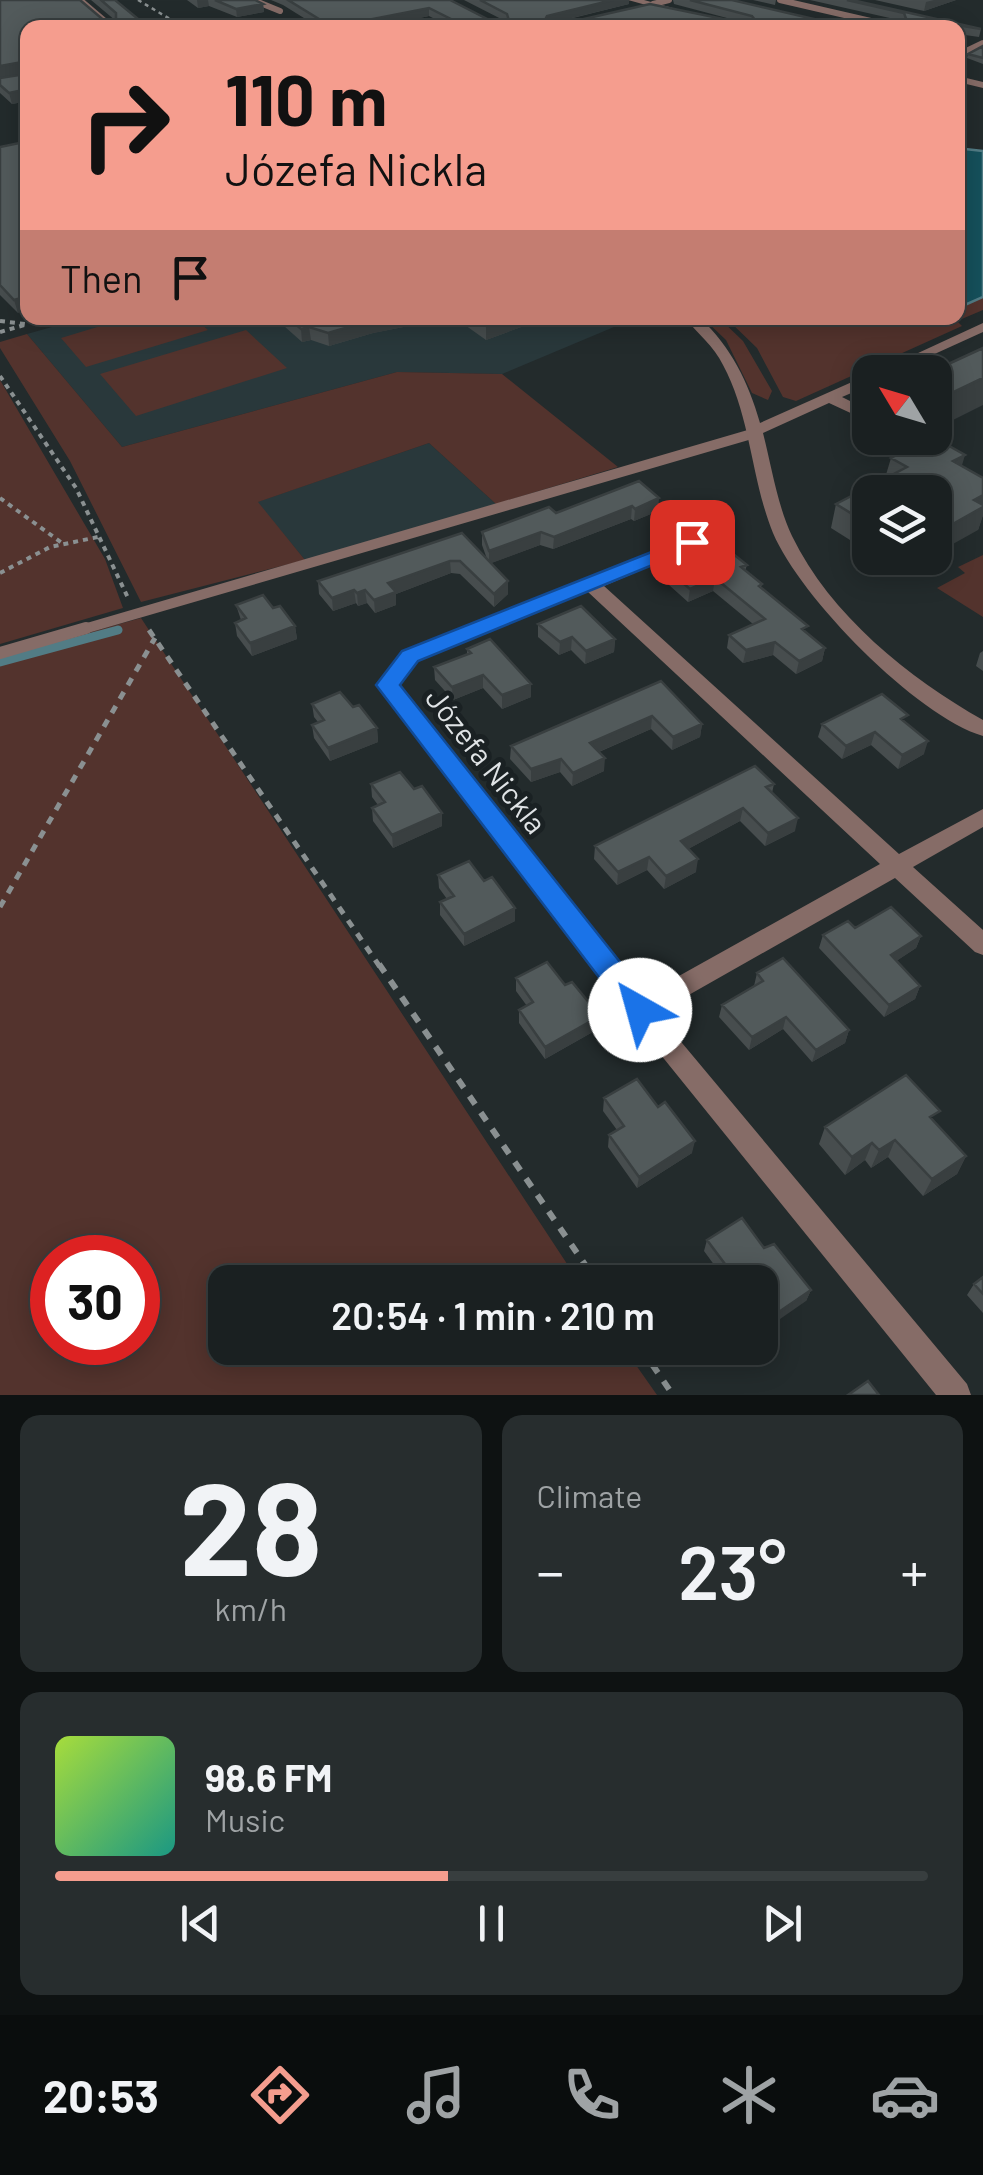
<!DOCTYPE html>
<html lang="en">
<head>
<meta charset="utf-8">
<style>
	body { margin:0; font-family:Barlow,sans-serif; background:#272d2e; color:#f1f3f6; height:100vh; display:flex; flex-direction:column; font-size:38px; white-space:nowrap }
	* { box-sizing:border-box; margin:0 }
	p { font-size:32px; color:#9fa3a5 }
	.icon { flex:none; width:55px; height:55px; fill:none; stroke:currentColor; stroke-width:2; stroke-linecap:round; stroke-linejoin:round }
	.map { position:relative; height:1395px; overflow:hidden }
	.drawer { display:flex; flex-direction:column; gap:20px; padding:20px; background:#0e1212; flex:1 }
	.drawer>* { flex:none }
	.top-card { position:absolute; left:20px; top:20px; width:945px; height:305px; border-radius:20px; box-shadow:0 5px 25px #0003,0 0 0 2px #383e3f; background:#f59d8e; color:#111; overflow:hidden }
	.needle { width:65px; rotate:308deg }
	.tools { position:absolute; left:852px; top:355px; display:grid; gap:20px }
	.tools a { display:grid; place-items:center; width:100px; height:100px; border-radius:20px; background:#1a2021; box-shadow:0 5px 25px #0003,0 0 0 2px #383e3f; font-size:50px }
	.speed { position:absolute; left:30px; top:1235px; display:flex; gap:20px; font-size:50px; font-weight:700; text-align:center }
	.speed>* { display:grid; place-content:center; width:130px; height:130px; border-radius:50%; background:#1a2021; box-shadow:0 5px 25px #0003,0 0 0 2px #383e3f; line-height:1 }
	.speed .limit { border:15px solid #d22; background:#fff; color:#111 }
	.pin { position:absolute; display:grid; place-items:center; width:85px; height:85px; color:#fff; margin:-42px; border-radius:20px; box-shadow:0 5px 15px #0006 }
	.me { position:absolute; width:110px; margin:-55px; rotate:322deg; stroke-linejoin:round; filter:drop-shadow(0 0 8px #0008) }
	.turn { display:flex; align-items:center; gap:35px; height:210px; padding:0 40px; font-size:45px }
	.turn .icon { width:130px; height:130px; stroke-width:2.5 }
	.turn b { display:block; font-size:70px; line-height:85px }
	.then { display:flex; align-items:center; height:95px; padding:0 40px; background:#0003; gap:20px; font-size:38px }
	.big { font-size:75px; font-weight:600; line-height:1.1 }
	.drawer .card { flex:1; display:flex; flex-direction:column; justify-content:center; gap:15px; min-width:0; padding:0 35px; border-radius:20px; background:#272d2e }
	.drawer .dial { align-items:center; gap:0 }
	.dial b { font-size:130px; line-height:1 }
	.song { display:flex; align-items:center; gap:30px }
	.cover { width:120px; height:120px; border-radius:15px; background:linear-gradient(135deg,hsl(80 70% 55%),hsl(170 70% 35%)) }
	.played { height:10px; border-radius:5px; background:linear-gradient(90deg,#f59d8e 45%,#383e3f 45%) }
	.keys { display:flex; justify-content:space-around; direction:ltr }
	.heat { display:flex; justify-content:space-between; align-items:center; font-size:55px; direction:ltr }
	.drawer .tiles { flex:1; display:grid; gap:20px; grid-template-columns:1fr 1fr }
	.card:last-child { grid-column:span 2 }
	.trip { position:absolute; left:208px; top:1265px; width:570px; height:100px; border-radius:20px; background:#1a2021; box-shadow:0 5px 25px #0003,0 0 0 2px #383e3f; font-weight:600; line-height:100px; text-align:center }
	.tabs { display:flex; height:160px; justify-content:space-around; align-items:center; background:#0a0d0d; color:#9fa3a5 }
	.tabs .icon { width:70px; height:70px }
	.tabs .on { color:#f59d8e }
	.tabs b { font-size:45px; color:#f1f3f6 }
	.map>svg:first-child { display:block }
</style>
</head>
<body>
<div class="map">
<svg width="983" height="1395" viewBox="0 0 983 1395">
	<rect width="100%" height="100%" fill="#232b2c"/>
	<path fill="#29383b" d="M84,318H630L633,319L502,374L397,372L122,447L27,334Z
		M429,443L496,504L305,560L257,502Z"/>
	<path fill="#53332d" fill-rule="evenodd" d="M983,297V310L957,321L962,326L796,401L783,397L757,348L726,318H958V308Z
		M127,318H194L208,330L86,367L61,338Z
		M703,318H719L743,341L772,391L768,400L752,393L726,340Z
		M246,330L287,368L136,416L100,374Z
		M27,334L122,447L397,372L502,374L618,467L496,504L429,443L258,502L305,560L141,602L70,461L0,348V342Z
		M0,380L105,559L123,608L0,644Z
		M983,555V617L937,588L965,573L958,567Z
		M141,618L579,1282H225V1348H624L657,1395H0V657ZM52,1258H138V1342H52Z"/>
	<path fill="#15505b" stroke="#527c85" stroke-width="2.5" d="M965,149L983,151V297L958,308V150Z"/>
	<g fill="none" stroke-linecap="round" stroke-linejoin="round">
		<path stroke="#527c85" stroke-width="9" d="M0,662L118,630"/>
		<path stroke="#8a9091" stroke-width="2.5" stroke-dasharray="4 4" stroke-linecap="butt" d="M138,0L185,28"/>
		<path stroke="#8a9091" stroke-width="4" stroke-dasharray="5 5" stroke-linecap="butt" d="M0,321L25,324
			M0,332L28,324
			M0,376L76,488L129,600
			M0,498L62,543
			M0,573L50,547L98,537"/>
		<path stroke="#8a9091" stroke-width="5" stroke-dasharray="8 8" stroke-linecap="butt" d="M149,630L380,967
			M0,907L155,638"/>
		<path stroke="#8a9091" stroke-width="6" stroke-dasharray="10 10" stroke-linecap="butt" d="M379,964L597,1282
			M641,1348L673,1395"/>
		<path stroke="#866c67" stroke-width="6" d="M80,0L113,28
			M253,0L280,11
			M780,0L901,28
			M653,4L669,0
			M819,22L844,28
			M958,55L983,43"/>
		<path stroke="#866c67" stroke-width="10" d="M77,631L755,433"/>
		<path stroke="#866c67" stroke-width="12" d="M0,653L86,628"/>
		<path fill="#866c67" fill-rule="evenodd" d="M628,0H644L680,10L675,13Z
			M958,76L983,82V88L958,82Z
			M685,318H700C731,347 748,381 760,423L870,374V385L842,397L870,411V422L829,403L763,433C772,468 777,504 792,536C830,615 909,678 983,720V736C916,716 800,597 773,533C751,479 751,417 723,365C714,346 698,334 685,318Z
			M983,323V332L895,372H877Z
			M692,537L698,538L701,542L698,546L604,586L899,854L983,809V827L913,867L983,930V955L975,952L895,878L657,1013L967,1384L971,1395H936L631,1018L377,685L403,651ZM588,592L880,864L643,996L398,685L417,661Z"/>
	</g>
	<path fill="#474d4e" d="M0,0H80L107,23L116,21L91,0H115L149,28H28V101L12,104L0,93V78L26,73L0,77Z
		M187,0H255L263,4L264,12L237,17L209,6L198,8Z
		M271,0H450L501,26L508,24L507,22L464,0H629V4L553,23L742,22L674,4L673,0H732L831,23L830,28H452L429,16L372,28H320L283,5Z
		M753,0H776L775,5Z
		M810,0H852L981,29L979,37L958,34V28H893L894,25L904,24L903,21Z
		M875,0H956L924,11Z
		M983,46V64L967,58L968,54Z
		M0,147L18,313L0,295Z
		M275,318H449L373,333L329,346L311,340L302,342Z
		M455,318H532V323L486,340Z
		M891,458L962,466L983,515L978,530L870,492V558H930L896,577L867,558L869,552L831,528L836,504L885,478Z
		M639,481L658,511L634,521L631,519L553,549L540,545L491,563L508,581V594L494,607L460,574L451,573L396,594V605L375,613L367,603L358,606L356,603L333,611L319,594L318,581L462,533L487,559L482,545V532L556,513Z
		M747,565L745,571L762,584L761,588L807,633L825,648L822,661L796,674L773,655L743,663L727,648L729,635L753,624L713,591L688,602L669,585L670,572Z
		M236,605L273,608L295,626L297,639L252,656L237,636L235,623L241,620Z
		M538,624L615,639L614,652L585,664L571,650L559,655L538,637Z
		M467,649L531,697L502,709L483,688L453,700L435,680L434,667L467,654Z
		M983,651V671L976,666L980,653Z
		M661,681L702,724L700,737L672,750L651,729L599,752L604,771L572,786L560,772L531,782L510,759L511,746Z
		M312,704L353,707L377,728L378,742L330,761L314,738L312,725L318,722L314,717Z
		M905,722L924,754L898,769L871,745L842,759L818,737L822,724Z
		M371,784L442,826L393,848L373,821L372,808L378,805L372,797Z
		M774,784L772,793L795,831L765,846L740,821L688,849L696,872L664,889L647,870L617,885L594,859L595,846Z
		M438,875L484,881L515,908V921L464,946L440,915V902L447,899L439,888Z
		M855,928L921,936L916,948L896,961L920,986L915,999L884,1017L819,948L823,935Z
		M757,973L849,1030L845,1043L812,1062L783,1029L749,1050L719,1017L722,1005L754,986Z
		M516,978L565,985L598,1029L545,1059L519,1023V1010L527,1006L516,991Z
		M604,1098L692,1153L637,1188L608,1147L609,1135L617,1130L603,1111Z
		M935,1122L966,1156L957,1174L923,1196L888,1157L871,1168L865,1160L845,1175L819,1144L825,1127Z
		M707,1240L764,1248L811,1290L806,1301L723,1277L704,1251Z
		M983,1277V1313L967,1295L974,1284Z"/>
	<path fill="#393f40" d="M197,0H208L209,6L198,8Z
		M613,0H629V4L547,24L545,20L547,16Z
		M934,0H956L924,11L926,2Z
		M263,4L264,12L237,17L236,9Z
		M429,8V16L372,28H332Z
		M28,61V73L0,77V66Z
		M28,89V101L12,104L9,93Z
		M28,296V310L18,313L14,300Z
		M380,318H449L373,333L329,346L328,333Z
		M511,318H532V323L486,340V326Z
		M309,327L311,340L302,342L301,329Z
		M983,378V405L935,429L936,401Z
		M965,455L958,479L953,461Z
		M983,495V515L978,530L935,554V534L974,500Z
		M659,498L658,511L634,521L635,509Z
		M632,506L631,519L553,549L554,537Z
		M541,532L540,545L489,564V551Z
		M901,558H930L896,577Z
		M450,561L451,573L396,594V605L375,613L374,600L388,583Z
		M715,578L713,591L688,602L690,589Z
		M508,581V594L494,607V594Z
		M354,590L356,603L333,611L332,598Z
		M365,590L367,603L358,606L357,593Z
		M295,626L297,639L252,656L250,643Z
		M572,637L571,650L559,655L560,642Z
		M615,639L614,652L585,664L586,651Z
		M775,642L773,655L743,663L746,650Z
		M825,648L822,661L796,674L799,661Z
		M483,675V688L453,700L452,687Z
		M531,684V697L502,709V695Z
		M652,716L651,729L589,756L590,743Z
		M702,724L700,737L672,750L673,737Z
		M377,728L378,742L330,761L328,748Z
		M875,732L871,745L842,759L846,746Z
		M928,741L924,754L898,769L902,755Z
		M605,758L604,771L572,786L573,773Z
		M561,759L560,772L531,782V769Z
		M743,808L740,821L679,854L681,841Z
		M442,813V826L393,848L392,835Z
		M798,818L795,831L765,846L768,833Z
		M649,857L647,870L617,885L618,872Z
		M698,859L696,872L664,889L666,876Z
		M515,908V921L464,946V934Z
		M921,936L916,948L886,968L891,955Z
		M920,986L915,999L884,1017L889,1005Z
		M600,1016L598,1029L545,1059V1047Z
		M786,1017L783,1029L749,1050L752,1037Z
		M849,1030L845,1043L812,1062L816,1050Z
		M895,1140L888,1157L871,1168L879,1150Z
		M695,1141L692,1153L637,1188L639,1177Z
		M872,1143L865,1160L845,1175L852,1157Z
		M966,1156L957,1174L923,1196L932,1179Z
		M811,1290L806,1301L760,1333V1325Z"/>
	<path fill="#525a5b" stroke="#393f40" stroke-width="2.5" d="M0,0H80L107,23H116V13L101,0H115L149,28H28V61L0,66Z
		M215,0H255L263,4L236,9Z
		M288,0H450L501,26L510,24L507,14L480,0H613L547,16L545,20L548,23L575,21L650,4L738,22L755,20L752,16L690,0H732L831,23L829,28H469L429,8L332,27Z
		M847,0H852L981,29L957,25L956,28H903L894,25L908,24L904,13Z
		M983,46V58L968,54Z
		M28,63V89L9,93L0,85V78L26,74Z
		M24,142L28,144V296L14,300L0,285V147Z
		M288,318H380L328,333L309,327L301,329Z
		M474,318H511L486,326Z
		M983,348V378L935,401V372H931Z
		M930,438H935L965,455L953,461L983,478V495L974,500L983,505V507L935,534V492H870V525L836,504L907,467L891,458Z
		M639,481L659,498L635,509L632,506L554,537L541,532L489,551L482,532L549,507L556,513Z
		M462,533L508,581L494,594L460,561H450L388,583L396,592L374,600L365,590L357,593L354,590L332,598L318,581Z
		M727,549L747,565L741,567L762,584L759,586L808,626L802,629L825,648L799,661L775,642L746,650L729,635L765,619L715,578L690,589L670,572Z
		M263,595L273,608L280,606L295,626L250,643L235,623L246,618L236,605Z
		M581,606L615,639L586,651L572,637L560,642L538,624Z
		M490,639L531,684L502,695L483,675L452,687L434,667L471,653L467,649Z
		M661,681L702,724L673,737L652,716L590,743L605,758L573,773L561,759L531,769L511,746Z
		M340,692L353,707L359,705L377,728L328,748L312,725L324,720L312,704Z
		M882,694L908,715L901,719L928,741L902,755L875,732L846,746L822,724Z
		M755,766L774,784L766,787L798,818L768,833L743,808L681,841L698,859L666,876L649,857L618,872L595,846Z
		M400,772L414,789L422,786L442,813L392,835L372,808L385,802L371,784Z
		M469,861L484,881L492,877L515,908L464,934L440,902L454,896L438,875Z
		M891,907L921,936L891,955L920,986L889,1005L823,935L848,921L855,928Z
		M783,958L849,1030L816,1050L786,1017L752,1037L722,1005L763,981L757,973Z
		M547,962L565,985L572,982L600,1016L545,1047L519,1010L533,1002L516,978Z
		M906,1075L940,1111L930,1117L966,1156L932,1179L895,1140L879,1150L872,1143L852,1157L825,1127Z
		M637,1079L658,1107L665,1102L695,1141L639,1177L609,1135L624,1126L604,1098Z
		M742,1218L764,1248L774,1244L811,1290L760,1325V1282H716L731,1272L707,1240Z
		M983,1277V1294L974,1284Z
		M868,1381L879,1395H848Z"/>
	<path fill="#1a73e8" stroke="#114b97" stroke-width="2.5" d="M692,536L702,542L699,546L418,661L400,685L651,1001L655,1010L651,1018L640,1022L630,1018L376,685L402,651Z"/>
	<g text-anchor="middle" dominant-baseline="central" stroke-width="10" stroke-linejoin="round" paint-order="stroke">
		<g font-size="30" fill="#e0e4e6" stroke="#1a2123">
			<text transform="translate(487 760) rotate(52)">Józefa Nickla</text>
		</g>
	</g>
</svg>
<div class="tools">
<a><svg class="needle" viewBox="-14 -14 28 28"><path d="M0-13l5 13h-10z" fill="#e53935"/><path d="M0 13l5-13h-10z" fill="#9fa3a5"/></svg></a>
<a><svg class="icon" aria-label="layers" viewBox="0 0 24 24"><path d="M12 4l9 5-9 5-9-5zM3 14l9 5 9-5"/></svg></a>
</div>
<div class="speed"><div class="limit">30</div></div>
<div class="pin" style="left:692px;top:542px;background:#d93025"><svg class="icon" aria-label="arrive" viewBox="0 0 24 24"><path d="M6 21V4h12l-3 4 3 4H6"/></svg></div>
<svg class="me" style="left:640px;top:1010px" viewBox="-20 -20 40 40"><circle r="19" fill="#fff"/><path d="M0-13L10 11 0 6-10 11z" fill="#1a73e8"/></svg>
<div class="trip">20:54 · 1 min · 210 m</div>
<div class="top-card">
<div class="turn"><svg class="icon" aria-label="right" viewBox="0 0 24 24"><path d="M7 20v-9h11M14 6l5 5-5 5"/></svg><div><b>110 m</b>Józefa Nickla</div></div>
<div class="then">Then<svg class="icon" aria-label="arrive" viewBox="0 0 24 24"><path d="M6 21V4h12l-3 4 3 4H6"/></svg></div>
</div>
</div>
<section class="drawer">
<div class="tiles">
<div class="card dial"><b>28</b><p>km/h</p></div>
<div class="card"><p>Climate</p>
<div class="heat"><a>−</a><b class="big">23°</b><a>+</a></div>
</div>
<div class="card">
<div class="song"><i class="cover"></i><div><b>98.6 FM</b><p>Music</p></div></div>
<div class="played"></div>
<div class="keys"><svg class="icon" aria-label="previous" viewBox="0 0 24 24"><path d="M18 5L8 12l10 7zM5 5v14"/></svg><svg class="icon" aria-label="pause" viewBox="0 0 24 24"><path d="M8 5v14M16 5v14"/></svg><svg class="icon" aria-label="next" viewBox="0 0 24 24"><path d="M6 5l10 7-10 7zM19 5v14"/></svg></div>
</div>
</div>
</section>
<nav class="tabs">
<b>20:53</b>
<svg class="icon on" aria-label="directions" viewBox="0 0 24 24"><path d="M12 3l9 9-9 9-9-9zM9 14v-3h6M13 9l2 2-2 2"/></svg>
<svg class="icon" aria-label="music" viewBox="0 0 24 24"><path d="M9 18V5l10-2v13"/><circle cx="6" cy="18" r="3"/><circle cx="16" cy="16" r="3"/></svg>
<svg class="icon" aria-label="phone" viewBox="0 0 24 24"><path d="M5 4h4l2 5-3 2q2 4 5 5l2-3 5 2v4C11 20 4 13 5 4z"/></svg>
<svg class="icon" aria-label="climate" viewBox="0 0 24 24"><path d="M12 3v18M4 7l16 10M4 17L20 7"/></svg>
<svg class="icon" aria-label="car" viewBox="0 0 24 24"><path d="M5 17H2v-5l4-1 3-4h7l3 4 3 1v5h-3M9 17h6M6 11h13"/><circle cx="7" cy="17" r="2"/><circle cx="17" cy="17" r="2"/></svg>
</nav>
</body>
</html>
